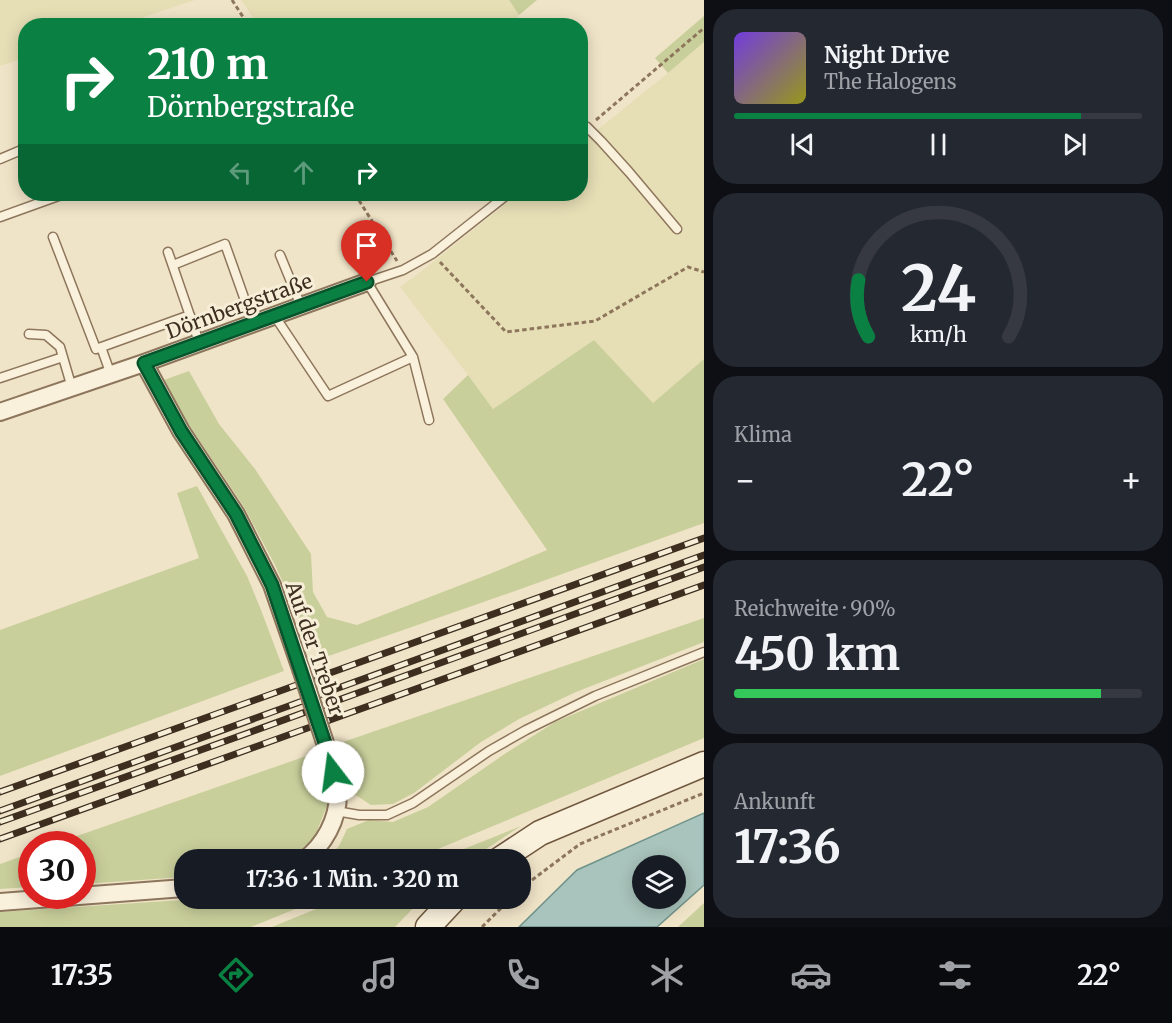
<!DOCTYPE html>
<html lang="de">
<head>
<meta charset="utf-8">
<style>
	body { margin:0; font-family:Merriweather,serif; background:#242831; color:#f1f3f6; height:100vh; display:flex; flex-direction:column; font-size:22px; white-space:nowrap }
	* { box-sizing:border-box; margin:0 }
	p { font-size:20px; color:#9ea1a6 }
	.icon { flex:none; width:33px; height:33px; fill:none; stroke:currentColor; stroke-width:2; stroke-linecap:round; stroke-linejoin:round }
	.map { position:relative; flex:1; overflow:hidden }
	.sheet { display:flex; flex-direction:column; gap:9px; padding:9px; background:#0d0f14; width:468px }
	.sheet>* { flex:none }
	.guide { position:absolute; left:18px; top:18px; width:570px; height:183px; border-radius:24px; box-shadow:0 3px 15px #0003; background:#0b8043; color:#fff; overflow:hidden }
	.buttons { position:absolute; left:632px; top:855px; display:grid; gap:12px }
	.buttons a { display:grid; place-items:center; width:54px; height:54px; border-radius:50%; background:#171b24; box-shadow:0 3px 15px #0003; font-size:30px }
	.speed { position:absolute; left:18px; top:831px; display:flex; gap:12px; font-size:30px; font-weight:700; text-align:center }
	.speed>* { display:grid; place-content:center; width:78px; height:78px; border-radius:50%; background:#171b24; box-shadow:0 3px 15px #0003; line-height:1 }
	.speed .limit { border:9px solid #d22; background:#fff; color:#111 }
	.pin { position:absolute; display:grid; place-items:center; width:51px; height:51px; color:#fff; margin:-62px -26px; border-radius:50% 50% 50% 0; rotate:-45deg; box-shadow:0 0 6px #0007 }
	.pin .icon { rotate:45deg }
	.me { position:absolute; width:66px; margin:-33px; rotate:345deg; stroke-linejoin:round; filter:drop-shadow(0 0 4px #0008) }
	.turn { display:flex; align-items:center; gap:21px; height:126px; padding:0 30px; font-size:27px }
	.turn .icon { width:78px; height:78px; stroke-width:2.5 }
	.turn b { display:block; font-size:42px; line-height:51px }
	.lanes { display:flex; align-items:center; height:57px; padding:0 30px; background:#0003; justify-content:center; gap:30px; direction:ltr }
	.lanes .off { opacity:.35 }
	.big { font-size:45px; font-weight:700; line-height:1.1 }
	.sheet .widget { flex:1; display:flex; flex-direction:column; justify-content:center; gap:9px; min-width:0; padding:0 21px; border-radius:24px; background:#242831 }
	.sheet .dial { align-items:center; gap:0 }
	.dial svg { height:156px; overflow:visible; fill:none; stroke:#363941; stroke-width:7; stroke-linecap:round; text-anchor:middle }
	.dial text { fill:#f1f3f6; stroke:none }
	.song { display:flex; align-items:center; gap:18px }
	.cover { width:72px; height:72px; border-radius:9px; background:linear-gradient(135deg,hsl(260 70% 55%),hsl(60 70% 35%)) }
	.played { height:6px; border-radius:3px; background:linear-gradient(90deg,#0b8043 85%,#363941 85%) }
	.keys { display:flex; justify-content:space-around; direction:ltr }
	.heat { display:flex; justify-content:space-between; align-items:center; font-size:33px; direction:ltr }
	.charge { height:9px; border-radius:4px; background:linear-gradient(90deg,#34c759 90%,#363941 0) }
	.trip { position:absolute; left:174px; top:849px; width:357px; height:60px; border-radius:24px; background:#171b24; box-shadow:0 3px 15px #0003; font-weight:700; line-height:60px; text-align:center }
	.dock { display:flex; height:96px; justify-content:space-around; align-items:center; background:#090b0e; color:#9ea1a6 }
	.dock .icon { width:42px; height:42px }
	.dock .on { color:#0b8043 }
	.dock b { font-size:27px; color:#f1f3f6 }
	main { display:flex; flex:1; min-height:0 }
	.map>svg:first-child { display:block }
</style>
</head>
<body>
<main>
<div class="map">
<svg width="704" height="927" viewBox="0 0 704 927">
	<rect width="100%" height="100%" fill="#f0e4c8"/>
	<path fill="#e6deb5" d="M0,0H195L120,25L26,26L25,58L0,66Z
		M241,0H509L519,15L514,26L258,25Z
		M704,42V359L653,403L594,340L493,409L468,375L400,287L419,273L518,194H580L581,143L668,73Z"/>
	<path fill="#c9cf9b" d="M509,0H537L519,15Z
		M704,16V42L668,73L655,58Z
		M594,340L653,403L704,359V523L515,591L320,659L303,627L275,565L244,507L185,419L164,380L189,371L219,424L255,469L311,554L313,592L327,617L357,625L492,573L547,550L443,399L468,375L493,409Z
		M197,486L247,576L261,610L284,671L0,776V630L199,558L177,493Z
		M704,618V642L576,692L519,719L481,742L414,793L393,804L371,805L354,794L343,742Z
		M704,659V738L414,859H326L339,846L347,829L369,820L393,822L428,807L506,753L555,722Z
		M315,753L328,803L315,836L293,857L286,859L184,860V877L83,884L82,844H54Z
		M521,826L471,859H439Z
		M31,853V887L0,889V864Z
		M212,898L320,899L251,927H0V912Z
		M343,898H422V899L395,927H272Z
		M704,903V927H678Z"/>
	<path fill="#a9c4bc" stroke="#6f938a" stroke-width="1.5" fill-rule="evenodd" d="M704,813V885L657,927H519L577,870ZM642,866H675V898H642Z"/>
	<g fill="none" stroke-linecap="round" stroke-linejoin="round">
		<g stroke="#8d765c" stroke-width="11">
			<path id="service" d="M580,132L587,127L601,141L629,172L677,229
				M0,159L26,148
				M0,217L64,194
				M53,237L96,349L190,315
				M168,252L199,342
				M280,255L301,306
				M173,265L225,244L253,323
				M274,315L328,396L413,357
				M29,334L46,335L60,347L72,388
				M101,347L111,375
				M0,378L63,357
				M429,420L413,357L367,282L403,270L432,254L508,194
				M336,811L359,815H387L413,803L489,751L526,730L595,696L704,652"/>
		</g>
		<g stroke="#8d765c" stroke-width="20">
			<path id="minor" d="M144,363L181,431L236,514L272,585L301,669
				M0,412L144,363L367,282
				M304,860C324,845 338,820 338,794C338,781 331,765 328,752
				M0,902L184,888"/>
		</g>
		<g stroke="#6f573f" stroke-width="27">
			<path id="secondary" d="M499,860L540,833L704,764
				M428,927L455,898"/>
		</g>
		<path stroke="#8d765c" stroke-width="3" stroke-dasharray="4.5 3" stroke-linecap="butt" d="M232,0L249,26
			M596,120L704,28
			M355,194L397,261
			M440,262L506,332L595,321L688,267L704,272
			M520,889L580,844L704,793
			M482,927L511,898"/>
		<use href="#service" stroke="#faf1dc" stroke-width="8"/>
		<use href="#minor" stroke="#faf1dc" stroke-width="16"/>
		<use href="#secondary" stroke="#faf1dc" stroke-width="24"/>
		<g stroke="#3d2e20" stroke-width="7">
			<path id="rail" d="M0,792L704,538
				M0,811L704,555
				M0,822L248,733L704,567
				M0,839L704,585"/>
		</g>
		<use href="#rail" stroke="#f7eed8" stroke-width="4.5" stroke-dasharray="14" stroke-linecap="butt"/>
		<g stroke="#8d765c" stroke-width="20" stroke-linecap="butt">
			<path id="minor-bridge" d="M301,669L328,752"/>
		</g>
		<use href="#minor-bridge" stroke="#faf1dc" stroke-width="16"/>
	</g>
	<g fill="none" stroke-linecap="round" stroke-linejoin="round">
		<g stroke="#07532c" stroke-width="15">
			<path id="route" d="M333,772L328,752L272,585L236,514L181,431L144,363L367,282"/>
		</g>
		<use href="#route" stroke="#0b8043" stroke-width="10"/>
	</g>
	<g text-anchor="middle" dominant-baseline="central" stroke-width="6" stroke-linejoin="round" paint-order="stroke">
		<g font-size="20" fill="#3d2e20" stroke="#f7eed8">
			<text transform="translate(239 306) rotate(-20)">Dörnbergstraße</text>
			<text transform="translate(315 648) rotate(71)">Auf der Treber</text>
		</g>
	</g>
</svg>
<div class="buttons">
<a><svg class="icon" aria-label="layers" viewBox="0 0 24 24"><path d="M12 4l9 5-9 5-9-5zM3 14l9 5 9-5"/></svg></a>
</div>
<div class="speed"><div class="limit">30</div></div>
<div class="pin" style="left:367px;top:282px;background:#d93025"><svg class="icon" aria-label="arrive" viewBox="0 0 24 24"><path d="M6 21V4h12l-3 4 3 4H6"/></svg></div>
<svg class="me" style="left:333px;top:772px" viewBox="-20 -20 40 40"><circle r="19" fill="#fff"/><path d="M0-13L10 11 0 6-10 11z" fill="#0b8043"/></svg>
<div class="trip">17:36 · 1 Min. · 320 m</div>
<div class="guide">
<div class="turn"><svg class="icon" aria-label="right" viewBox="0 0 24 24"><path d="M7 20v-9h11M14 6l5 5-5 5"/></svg><div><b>210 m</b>Dörnbergstraße</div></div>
<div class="lanes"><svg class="icon off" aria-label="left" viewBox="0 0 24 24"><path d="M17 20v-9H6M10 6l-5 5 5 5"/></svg><svg class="icon off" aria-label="ahead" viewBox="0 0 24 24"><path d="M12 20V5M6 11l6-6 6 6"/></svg><svg class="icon" aria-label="right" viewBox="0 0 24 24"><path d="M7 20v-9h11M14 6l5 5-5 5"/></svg></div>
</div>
</div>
<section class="sheet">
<div class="widget">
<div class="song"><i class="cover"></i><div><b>Night Drive</b><p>The Halogens</p></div></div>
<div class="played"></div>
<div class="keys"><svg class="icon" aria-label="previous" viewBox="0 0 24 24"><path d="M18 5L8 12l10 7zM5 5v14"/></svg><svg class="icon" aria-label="pause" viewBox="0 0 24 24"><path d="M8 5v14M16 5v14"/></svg><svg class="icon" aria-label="next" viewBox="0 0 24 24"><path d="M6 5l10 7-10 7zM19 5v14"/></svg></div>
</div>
<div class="widget dial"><svg viewBox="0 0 100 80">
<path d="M14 69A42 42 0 1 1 86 69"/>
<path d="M14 69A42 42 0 0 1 9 40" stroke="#0b8043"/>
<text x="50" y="56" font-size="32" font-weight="700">24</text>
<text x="50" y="72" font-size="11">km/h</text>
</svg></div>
<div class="widget"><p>Klima</p>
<div class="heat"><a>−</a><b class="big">22°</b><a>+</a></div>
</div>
<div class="widget"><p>Reichweite · 90%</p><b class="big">450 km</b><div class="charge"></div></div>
<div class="widget"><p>Ankunft</p><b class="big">17:36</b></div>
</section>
</main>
<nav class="dock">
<b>17:35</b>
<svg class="icon on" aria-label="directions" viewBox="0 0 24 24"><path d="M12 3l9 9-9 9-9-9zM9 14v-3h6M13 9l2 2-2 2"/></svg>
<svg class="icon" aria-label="music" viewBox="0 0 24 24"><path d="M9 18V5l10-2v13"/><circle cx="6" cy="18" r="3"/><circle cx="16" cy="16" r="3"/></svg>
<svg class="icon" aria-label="phone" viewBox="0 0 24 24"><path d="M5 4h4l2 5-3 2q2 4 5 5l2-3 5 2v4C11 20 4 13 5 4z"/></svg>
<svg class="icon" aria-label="climate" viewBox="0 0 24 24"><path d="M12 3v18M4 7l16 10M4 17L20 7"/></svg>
<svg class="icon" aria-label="car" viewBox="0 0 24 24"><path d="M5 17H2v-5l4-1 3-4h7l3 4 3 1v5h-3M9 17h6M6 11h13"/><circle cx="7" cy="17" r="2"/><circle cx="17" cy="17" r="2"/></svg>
<svg class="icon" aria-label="filters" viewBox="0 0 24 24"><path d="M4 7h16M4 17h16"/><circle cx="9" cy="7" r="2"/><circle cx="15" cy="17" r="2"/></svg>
<b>22°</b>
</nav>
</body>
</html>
